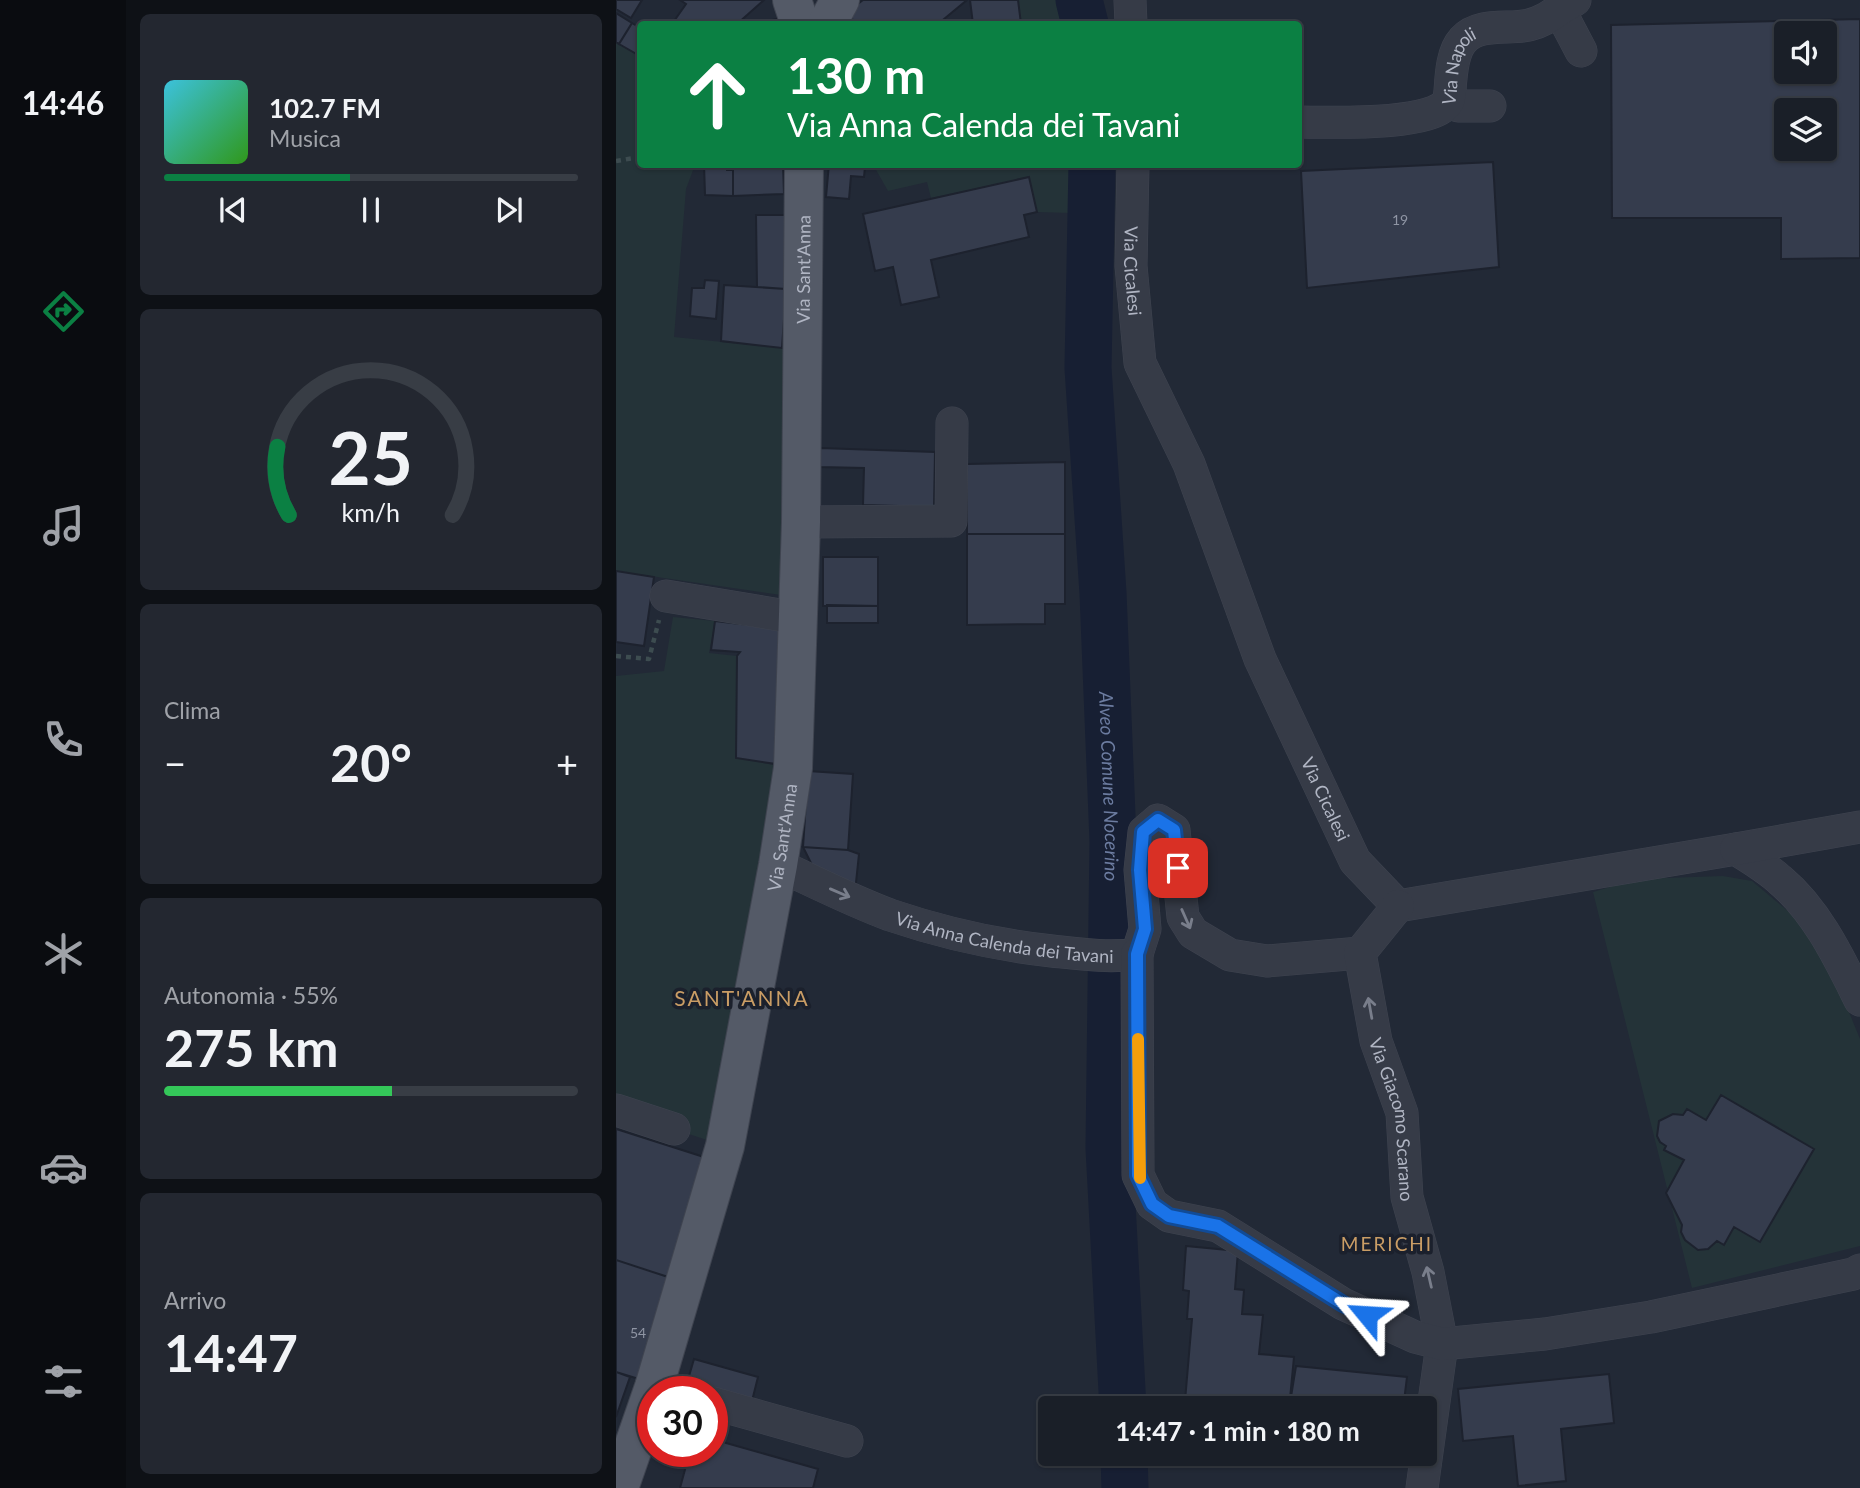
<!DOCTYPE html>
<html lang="it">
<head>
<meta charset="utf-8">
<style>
	body { margin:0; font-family:Lato,sans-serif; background:#232730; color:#f1f3f6; height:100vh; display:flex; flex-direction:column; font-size:26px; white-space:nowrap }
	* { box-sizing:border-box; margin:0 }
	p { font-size:23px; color:#9fa2a8 }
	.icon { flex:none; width:38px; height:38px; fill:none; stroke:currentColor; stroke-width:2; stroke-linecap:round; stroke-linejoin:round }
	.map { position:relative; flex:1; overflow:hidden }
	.panel { display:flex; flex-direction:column; gap:14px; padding:14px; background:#0e1116; width:490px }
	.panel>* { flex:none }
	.guide { position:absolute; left:21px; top:21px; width:665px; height:147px; border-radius:7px; box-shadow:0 2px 5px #0004,0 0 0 2px #383d45; background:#0b8043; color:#fff; overflow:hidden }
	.fabs { position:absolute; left:1158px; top:21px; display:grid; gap:14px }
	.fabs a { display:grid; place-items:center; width:63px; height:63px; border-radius:7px; background:#1a1f28; box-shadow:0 2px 5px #0004,0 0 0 2px #383d45; font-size:35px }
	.speed { position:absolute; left:21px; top:1376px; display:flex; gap:14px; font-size:35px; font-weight:700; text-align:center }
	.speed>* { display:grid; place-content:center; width:91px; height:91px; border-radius:50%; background:#1a1f28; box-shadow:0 2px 5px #0004,0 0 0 2px #383d45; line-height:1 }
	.speed .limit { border:10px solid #d22; background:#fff; color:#111 }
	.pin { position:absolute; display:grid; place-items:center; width:60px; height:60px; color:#fff; margin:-30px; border-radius:14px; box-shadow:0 4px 10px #0006 }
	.me { position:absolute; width:77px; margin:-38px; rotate:297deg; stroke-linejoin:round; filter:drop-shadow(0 0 5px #0008) }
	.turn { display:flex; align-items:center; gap:24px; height:147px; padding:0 35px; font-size:32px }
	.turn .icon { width:91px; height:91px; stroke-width:2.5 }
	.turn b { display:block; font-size:49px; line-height:60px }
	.big { font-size:52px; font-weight:700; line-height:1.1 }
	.panel .tile { flex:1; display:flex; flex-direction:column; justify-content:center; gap:10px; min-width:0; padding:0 24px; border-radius:10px; background:#232730 }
	.panel .dial { align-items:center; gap:0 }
	.dial svg { height:182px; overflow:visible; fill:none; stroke:#383d45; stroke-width:7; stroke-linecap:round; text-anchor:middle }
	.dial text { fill:#f1f3f6; stroke:none }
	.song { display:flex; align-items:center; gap:21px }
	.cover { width:84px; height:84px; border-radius:10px; background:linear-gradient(135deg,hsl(190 70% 55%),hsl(110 70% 35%)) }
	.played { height:7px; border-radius:4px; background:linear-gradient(90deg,#0b8043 45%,#383d45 45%) }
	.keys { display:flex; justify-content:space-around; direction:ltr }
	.heat { display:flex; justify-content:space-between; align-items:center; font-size:38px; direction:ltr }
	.charge { height:10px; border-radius:5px; background:linear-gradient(90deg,#34c759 55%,#383d45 0) }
	.trip { position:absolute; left:422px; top:1396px; width:399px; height:70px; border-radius:7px; background:#1a1f28; box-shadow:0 2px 5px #0004,0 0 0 2px #383d45; font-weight:700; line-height:70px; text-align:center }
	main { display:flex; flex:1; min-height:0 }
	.tab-bar { display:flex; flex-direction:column; width:126px; justify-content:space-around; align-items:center; background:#0a0c10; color:#9fa2a8 }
	.tab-bar .icon { width:49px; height:49px }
	.tab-bar .current { color:#0b8043 }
	.tab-bar b { font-size:32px; color:#f1f3f6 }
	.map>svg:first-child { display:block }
</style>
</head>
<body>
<main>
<nav class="tab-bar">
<b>14:46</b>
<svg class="icon current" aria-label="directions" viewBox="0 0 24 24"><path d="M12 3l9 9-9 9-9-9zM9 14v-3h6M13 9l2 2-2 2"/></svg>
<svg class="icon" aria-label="music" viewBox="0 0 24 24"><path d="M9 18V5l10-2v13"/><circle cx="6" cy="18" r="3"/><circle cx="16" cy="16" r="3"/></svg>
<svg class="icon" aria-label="phone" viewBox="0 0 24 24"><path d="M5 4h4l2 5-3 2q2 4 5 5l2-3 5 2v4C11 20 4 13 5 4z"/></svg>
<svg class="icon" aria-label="climate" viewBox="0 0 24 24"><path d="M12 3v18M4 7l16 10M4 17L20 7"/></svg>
<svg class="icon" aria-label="car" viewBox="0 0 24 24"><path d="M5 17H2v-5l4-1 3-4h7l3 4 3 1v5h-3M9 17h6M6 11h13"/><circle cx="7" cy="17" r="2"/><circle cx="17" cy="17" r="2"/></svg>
<svg class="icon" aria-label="filters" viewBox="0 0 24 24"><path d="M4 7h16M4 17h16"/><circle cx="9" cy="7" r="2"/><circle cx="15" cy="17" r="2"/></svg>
</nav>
<section class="panel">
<div class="tile">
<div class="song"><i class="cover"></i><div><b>102.7 FM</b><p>Musica</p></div></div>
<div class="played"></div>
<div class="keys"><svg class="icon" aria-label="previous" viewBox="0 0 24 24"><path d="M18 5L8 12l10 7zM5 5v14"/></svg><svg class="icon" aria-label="pause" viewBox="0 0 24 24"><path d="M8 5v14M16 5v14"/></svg><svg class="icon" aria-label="next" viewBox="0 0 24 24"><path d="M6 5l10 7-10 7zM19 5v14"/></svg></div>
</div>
<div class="tile dial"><svg viewBox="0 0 100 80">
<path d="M14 69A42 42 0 1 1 86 69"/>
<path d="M14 69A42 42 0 0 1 9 39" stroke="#0b8043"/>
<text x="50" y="56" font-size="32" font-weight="700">25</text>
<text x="50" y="72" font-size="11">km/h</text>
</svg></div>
<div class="tile"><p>Clima</p>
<div class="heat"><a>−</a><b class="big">20°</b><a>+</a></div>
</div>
<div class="tile"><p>Autonomia · 55%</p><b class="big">275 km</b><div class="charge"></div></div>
<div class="tile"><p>Arrivo</p><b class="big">14:47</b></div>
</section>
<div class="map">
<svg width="1244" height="1488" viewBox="0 0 1244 1488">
	<rect width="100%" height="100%" fill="#222936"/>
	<path fill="#243338" d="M402,0H443L447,24H405Z
		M0,42L24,56V164L79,165L70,189L58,337L166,348L177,353L165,595L0,571Z
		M260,164L454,165L456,213L421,212L412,177L315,198L311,182L272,191L259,168Z
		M57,617L99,621L93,653L121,656L120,757L168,767L91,1140L0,1110V676L48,671Z
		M1107,876L1136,881L1185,922L1217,973L1244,1039V1246L1076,1288L977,892L1021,879Z"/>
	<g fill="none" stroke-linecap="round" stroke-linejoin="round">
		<g stroke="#171f33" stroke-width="47">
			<path d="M463,0L469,24"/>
			<path id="s1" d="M476,164L472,368L487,593L497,841L493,1148L507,1409"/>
			<path d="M508,1454L509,1488"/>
		</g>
	</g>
	<path fill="#353c4d" stroke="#1d222e" stroke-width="2" fill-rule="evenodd" d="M0,0H26L15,18L0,9Z
		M64,0H148L121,24H56L70,4Z
		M247,0H351L322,24H241L230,13Z
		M354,0H402L405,24H357Z
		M0,13L16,23L3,44L0,42Z
		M164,18L166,24H142Z
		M1244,19V258L1165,259V218H996L995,25ZM1171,33H1209V72H1171ZM1171,110H1209V149H1171Z
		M16,23L24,28V56L3,44Z
		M877,162L883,267L691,288L685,171Z
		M88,164H110L111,170H117V196L89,195Z
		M110,164H167L168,194L117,196V170H111Z
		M213,164H260L259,168L249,167L248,177L235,176L233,199L210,197Z
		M413,177L421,212L408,215L413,237L315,260L323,297L285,305L277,267L259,271L247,214Z
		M140,215H169L170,289L141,287Z
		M89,280L103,281L100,319L74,316L76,288H88Z
		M108,285L170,289L166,348L105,341Z
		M204,448L319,452L318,507L247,505L248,468L203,467Z
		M449,462V534H351V464Z
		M351,534H449V604H429V624L351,625Z
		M207,557H262V606H207Z
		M0,571L38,577L28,646L0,642Z
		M211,605L262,606V623H211Z
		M99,621L167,629L160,764L120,758L121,656L124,652L95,650Z
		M192,771L237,774L232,850L187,847Z
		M187,847L232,850L243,854L239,892L197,867Z
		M1105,1095L1198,1149L1144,1242L1118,1227L1108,1245L1101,1241L1092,1249L1082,1250L1069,1240L1065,1232L1066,1225L1050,1193L1068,1160L1048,1150L1050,1146L1044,1142L1041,1136L1043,1121L1057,1114L1067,1115L1071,1109L1090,1120Z
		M0,1129L91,1158L52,1277L0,1260Z
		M570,1246L622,1251L619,1289L628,1290L626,1314L647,1315L643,1354L678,1357L673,1409L569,1401L576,1319H571L573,1291L567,1290Z
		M0,1260L52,1277L26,1380L0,1372Z
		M78,1359L142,1377L136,1401L71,1383Z
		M680,1366L791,1377L787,1409H673Z
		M0,1372L14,1377L0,1417Z
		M993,1374L998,1423L945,1429L950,1481L902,1486L897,1436L847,1441L842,1389Z
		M96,1439L202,1469L197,1488H64L74,1451H96Z"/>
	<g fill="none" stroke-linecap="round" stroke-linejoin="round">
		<g stroke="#3f4450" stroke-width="33">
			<g id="minor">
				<path d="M514,0L515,24"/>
				<path d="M944,11L965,51"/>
				<path d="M832,101L842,106H874"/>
				<path id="s2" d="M682,122C710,122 819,127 832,101C834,98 833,94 834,91C835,75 836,52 847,40C863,22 893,30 913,25C934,20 942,8 959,0"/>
				<path id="s3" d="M517,164L515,266L524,363L573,464L644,659L739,861L782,906L1120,849C1135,859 1151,868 1164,880C1201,911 1223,958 1244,1000"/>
				<path d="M185,522L335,521L336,423"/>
				<path d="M50,596L182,618"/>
				<path d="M1120,849L1244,827"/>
				<path id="s4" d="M162,865C199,882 236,901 274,915C327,933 381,945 436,951C464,954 493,958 521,954L529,929L524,870L528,832L542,820L558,830L567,917L577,933L614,955L651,961L744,953"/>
				<path id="s5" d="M782,906L744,953L760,1041L786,1113L791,1197L812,1272L826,1344L806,1488"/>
				<path d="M521,954L522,1175L536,1204L553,1216L602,1226L727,1304L799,1337L826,1344L929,1334L1035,1317L1237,1274L1244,1270"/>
				<path d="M0,1110L58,1129"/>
				<path d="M96,1403L231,1441"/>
			</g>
		</g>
		<g stroke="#3f4450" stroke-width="40">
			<g id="major">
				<path d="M176,0L184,24"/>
				<path d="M211,24L224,0"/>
				<path id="s6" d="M3,1488L38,1387L109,1146L162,865L177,768L185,522L188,164"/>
			</g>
		</g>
		<path stroke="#3d4c50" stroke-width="4.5" stroke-dasharray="5 5" stroke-linecap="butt" d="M0,161L24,157
			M0,656L33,659L43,620"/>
		<use href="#minor" stroke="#363b47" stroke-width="32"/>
		<use href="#major" stroke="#545a67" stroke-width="38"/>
	</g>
	<defs><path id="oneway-shaft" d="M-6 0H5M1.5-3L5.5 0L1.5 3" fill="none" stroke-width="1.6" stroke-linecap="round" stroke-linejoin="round" transform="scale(1.75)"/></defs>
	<g stroke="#797e8b">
		<use href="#oneway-shaft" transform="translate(224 893) rotate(23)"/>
		<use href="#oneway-shaft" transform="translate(570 919) rotate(66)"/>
		<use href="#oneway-shaft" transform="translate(754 1008) rotate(-100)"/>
		<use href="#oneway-shaft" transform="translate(813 1277) rotate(-103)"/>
	</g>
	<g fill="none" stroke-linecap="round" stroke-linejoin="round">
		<g stroke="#114b97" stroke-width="18">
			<path id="route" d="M562,868L558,830L542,820L527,832L524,870L529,929L521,954L522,1175L536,1204L553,1216L602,1226L727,1304L751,1315"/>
		</g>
		<use href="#route" stroke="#1a73e8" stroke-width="12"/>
		<path stroke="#f59e0b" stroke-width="12" d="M522,1039L524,1178"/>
	</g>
	<g text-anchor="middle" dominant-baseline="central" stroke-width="7" stroke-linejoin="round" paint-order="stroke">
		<g font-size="14" fill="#8f95a4">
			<text x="784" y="219">19</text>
			<text x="22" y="1332">54</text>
		</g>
		<g font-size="18" fill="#b0b5c3" stroke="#1b202c">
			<text stroke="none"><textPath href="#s2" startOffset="192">Via Napoli</textPath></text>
			<text stroke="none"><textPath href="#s6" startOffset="1241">Via Sant'Anna</textPath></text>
			<text stroke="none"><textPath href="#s3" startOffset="107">Via Cicalesi</textPath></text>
			<text stroke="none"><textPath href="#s3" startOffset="674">Via Cicalesi</textPath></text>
			<text stroke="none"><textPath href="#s6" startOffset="672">Via Sant'Anna</textPath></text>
			<text stroke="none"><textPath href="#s4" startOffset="240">Via Anna Calenda dei Tavani</textPath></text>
			<text stroke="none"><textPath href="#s5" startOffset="231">Via Giacomo Scarano</textPath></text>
		</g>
		<g font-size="19" font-style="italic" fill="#6c7ca0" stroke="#1b202c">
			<text stroke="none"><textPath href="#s1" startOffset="623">Alveo Comune Nocerino</textPath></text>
		</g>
		<g font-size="19" letter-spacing="2" fill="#ca9d65" stroke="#1b202c">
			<text x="771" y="1243">MERICHI</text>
		</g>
		<g font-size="21" letter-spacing="2" fill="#ca9d65" stroke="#1b202c">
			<text x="126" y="997">SANT'ANNA</text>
		</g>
	</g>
</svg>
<div class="fabs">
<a><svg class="icon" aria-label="sound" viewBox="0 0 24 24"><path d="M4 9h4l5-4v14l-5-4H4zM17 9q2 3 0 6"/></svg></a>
<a><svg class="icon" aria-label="layers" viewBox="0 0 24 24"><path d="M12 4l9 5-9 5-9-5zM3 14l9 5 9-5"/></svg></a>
</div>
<div class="speed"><div class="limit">30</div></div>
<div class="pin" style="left:562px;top:868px;background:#d93025"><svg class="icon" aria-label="arrive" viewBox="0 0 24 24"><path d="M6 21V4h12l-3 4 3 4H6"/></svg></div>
<svg class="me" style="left:751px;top:1315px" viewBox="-20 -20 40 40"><path d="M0-17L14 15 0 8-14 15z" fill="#1a73e8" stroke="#fff" stroke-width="4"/></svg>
<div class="trip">14:47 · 1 min · 180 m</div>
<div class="guide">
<div class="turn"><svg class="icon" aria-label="ahead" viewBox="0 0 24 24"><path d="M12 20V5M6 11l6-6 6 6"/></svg><div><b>130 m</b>Via Anna Calenda dei Tavani</div></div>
</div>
</div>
</main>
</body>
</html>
